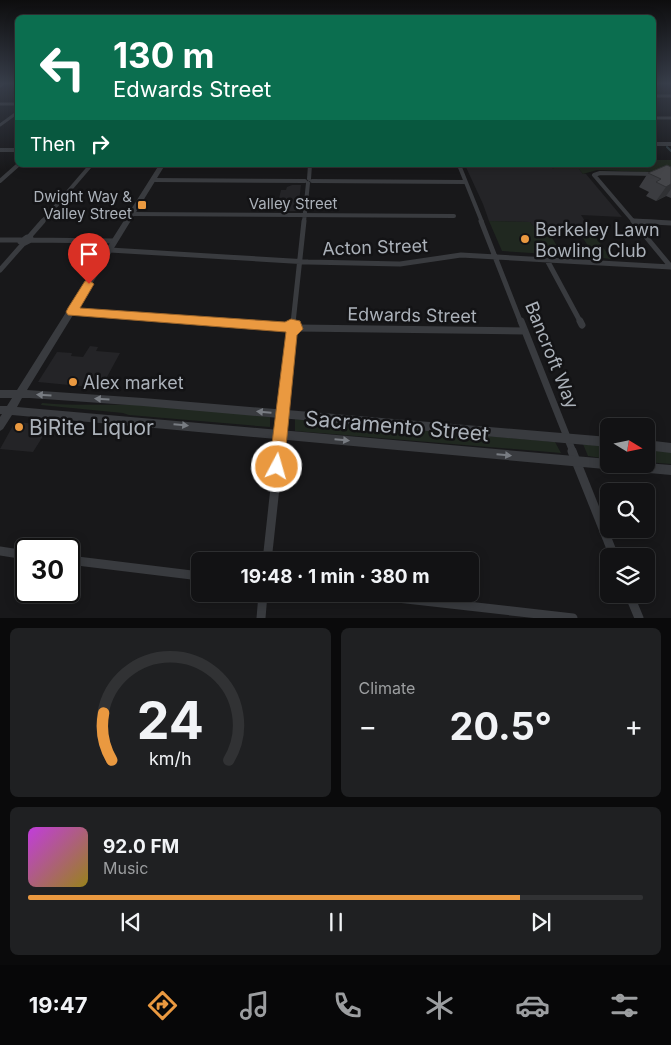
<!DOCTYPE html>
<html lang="en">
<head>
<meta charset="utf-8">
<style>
	body { margin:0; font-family:Inter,sans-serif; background:#1f2022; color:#f1f3f6; height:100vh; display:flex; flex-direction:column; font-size:19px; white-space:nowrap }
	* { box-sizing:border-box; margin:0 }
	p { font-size:16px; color:#9c9ea0 }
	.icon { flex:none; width:28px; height:28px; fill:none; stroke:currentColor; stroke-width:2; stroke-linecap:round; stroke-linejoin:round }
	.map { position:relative; height:618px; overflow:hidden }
	.sheet { display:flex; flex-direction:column; gap:10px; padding:10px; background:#0a0a0b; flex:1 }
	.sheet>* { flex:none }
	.hud { position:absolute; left:15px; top:15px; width:641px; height:152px; border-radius:8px; box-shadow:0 2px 12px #0003,0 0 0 1px #313234; background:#0b6e4f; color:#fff; overflow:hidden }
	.needle { width:32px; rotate:100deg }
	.fabs { position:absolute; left:600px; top:418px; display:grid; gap:10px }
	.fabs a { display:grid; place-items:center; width:55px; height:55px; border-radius:8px; background:#121214; box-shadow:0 2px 12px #0003,0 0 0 1px #313234; font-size:25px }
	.speed { position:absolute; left:15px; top:538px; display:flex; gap:10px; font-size:25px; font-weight:700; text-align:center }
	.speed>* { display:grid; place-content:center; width:65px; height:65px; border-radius:50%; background:#121214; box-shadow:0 2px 12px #0003,0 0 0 1px #313234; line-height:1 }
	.speed .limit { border:2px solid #111; border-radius:8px; background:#fff; color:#111 }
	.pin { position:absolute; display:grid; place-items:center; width:42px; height:42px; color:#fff; margin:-51px -21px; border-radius:50% 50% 50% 0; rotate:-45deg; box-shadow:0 0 5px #0007 }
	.pin .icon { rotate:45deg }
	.me { position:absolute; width:55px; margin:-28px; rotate:6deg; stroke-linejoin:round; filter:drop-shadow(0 0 4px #0008) }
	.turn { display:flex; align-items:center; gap:18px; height:105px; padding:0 15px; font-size:22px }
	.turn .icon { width:65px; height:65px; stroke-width:2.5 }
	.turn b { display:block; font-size:35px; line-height:42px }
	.then { display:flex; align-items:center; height:48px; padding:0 15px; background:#0003; gap:10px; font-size:19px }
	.big { font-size:38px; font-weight:700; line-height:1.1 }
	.sheet .widget { flex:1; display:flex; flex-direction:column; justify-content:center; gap:8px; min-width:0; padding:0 18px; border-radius:8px; background:#1f2022 }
	.sheet .dial { align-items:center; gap:0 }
	.dial svg { height:130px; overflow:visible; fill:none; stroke:#313234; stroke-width:7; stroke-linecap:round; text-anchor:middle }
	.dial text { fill:#f1f3f6; stroke:none }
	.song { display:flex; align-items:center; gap:15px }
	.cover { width:60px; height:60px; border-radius:8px; background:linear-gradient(135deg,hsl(290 70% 55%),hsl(50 70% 35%)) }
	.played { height:5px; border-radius:2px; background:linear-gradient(90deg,#ea9940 80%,#313234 80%) }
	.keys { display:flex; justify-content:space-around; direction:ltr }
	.heat { display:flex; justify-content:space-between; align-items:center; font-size:28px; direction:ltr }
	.sheet .tiles { flex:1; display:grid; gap:10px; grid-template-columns:1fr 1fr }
	.widget:last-child { grid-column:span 2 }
	.trip { position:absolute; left:191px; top:552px; width:288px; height:50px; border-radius:8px; background:#121214; box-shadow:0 2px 12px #0003,0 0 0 1px #313234; font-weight:700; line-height:50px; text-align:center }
	.dock { display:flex; height:80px; justify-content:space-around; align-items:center; background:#070708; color:#9c9ea0 }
	.dock .icon { width:35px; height:35px }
	.dock .current { color:#ea9940 }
	.dock b { font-size:22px; color:#f1f3f6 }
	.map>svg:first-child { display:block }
</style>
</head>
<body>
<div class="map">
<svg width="671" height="618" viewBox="0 0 671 618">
	<rect width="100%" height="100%" fill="#18181a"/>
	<path fill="#242427" d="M465,165H546L554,169H579L583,174H586L622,217L581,215L591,230L533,226L530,222L489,221L483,204Z
		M292,185H301L298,211H276L281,190H286L287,187Z
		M90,346L98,347L96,351L120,353L101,388L38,382L57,352L72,353L71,356L83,357Z
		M15,422L50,425L33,452L0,449Z"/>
	<path fill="#202820" d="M654,157L657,160H671V177L655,171L645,172L597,170L583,174L579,169H554L546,165H654Z
		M489,221L530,222L533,226L546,227L562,255L502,251Z
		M567,228L591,230L611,259L595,257L583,238H573Z
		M42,403C74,406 106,404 138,405C182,407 226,413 270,416V427L129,415L123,413L41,405Z
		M295,419L555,442L561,453L295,431Z
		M583,444L609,446V459L588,456Z
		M646,449L671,452V464L646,462Z"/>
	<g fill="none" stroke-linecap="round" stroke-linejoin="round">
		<path stroke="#2e393e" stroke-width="2" d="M667,147L671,151"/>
		<path stroke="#393b3f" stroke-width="3" d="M0,86L4,83
			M654,96H671
			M0,104H18
			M654,118H671
			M0,125L18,112
			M654,144H671"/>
		<path stroke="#393b3f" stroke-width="4" d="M654,144H671
			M0,150H18
			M459,165L482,222
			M309,179L310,165
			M153,180L305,181
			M0,181L18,165
			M312,181L465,182
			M132,214L454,216
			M633,221L658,222
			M42,222L91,165
			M304,222L308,183
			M634,222L594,175L600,173L654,174"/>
		<path stroke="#393b3f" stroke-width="5" d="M481,221L521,323
			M633,221L671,267
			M634,221L671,223
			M27,237L31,238V240L23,244L20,242Z
			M29,237L43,221
			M0,240H21
			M31,240L115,241
			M110,250L308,262L400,264L461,255L671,267
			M547,260L581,323
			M0,270L23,244
			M72,311L228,323
			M293,323L304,221"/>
		<path stroke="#393b3f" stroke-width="7" d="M211,321L287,327
			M521,321L573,452
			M580,321L582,325
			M298,328L525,331
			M279,452L292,332"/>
		<path stroke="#393b3f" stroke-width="9" d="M572,451L614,556
			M0,551L26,555
			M69,560L200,576
			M267,561L279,451
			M362,594L573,618
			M629,594L639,618
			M261,618L263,594"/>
		<path fill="#393b3f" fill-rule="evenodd" d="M159,165H165L27,390L143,398L609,437V447L143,406L30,398H22L17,407L609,459V464H646V463L671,465V475L12,415L3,429L0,431V417L2,414H0V406H7L12,398H0V390H17Z
			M646,440L671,443V453L646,450Z"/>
	</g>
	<path fill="#3b3c40" d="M671,167V198L666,196L656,201L646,196L649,192L639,187L648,173Z"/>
	<path fill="#303134" d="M671,184V189L666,196L656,201L666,187Z"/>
	<path fill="#45464a" stroke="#303134" d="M667,165L671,167V184L666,187L656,182L661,179L648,173Z"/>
	<defs><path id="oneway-solid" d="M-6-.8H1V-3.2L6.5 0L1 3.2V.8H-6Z" transform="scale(1.25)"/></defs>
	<g fill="#787c82">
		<use href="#oneway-solid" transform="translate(44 395) rotate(-176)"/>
		<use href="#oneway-solid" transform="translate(102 399) rotate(-176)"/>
		<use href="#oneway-solid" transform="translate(264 412) rotate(-175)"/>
		<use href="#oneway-solid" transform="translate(181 425) rotate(5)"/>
		<use href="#oneway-solid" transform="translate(342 440) rotate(5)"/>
		<use href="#oneway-solid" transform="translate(504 455) rotate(5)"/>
	</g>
	<linearGradient id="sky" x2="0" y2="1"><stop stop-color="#0d0d0e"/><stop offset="0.49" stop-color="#373d49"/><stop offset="1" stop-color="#373d49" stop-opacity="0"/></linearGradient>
	<rect width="671" height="170" fill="url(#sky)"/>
	<path fill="#ea9940" stroke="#98632a" d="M89,280L94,284L80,308L285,322L291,319L300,321L303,329L297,335L284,467L282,473L277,475L271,473L269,467L286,332L68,315L66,312L68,308L85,281Z"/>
	<g fill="#ea9940" stroke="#131315" stroke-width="2">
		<rect x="137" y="200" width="10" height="10" rx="2.5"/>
		<circle cx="525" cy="239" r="5"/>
		<circle cx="73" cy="382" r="5"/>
		<circle cx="19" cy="427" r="5"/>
	</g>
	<g text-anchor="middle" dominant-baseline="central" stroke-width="5" stroke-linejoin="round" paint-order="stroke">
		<g font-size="15" fill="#abb1b9" stroke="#131315" text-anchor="end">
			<text x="132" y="196">Dwight Way &amp;<tspan x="132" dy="17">Valley Street</tspan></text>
		</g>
		<g font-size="15" fill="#abb1b9" stroke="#131315">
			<text x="293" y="203">Valley Street</text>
		</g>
		<g font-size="18" fill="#abb1b9" stroke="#131315" text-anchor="start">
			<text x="535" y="229">Berkeley Lawn<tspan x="535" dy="21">Bowling Club</tspan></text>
			<text x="83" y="382">Alex market</text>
		</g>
		<g font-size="18" fill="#abb1b9" stroke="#131315">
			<text transform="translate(375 247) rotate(-2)">Acton Street</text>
			<text transform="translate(412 315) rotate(1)">Edwards Street</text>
			<text transform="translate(552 355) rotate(68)">Bancroft Way</text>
		</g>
		<g font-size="21" fill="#abb1b9" stroke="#131315">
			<text transform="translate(397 426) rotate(5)">Sacramento Street</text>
		</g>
		<g font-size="21" fill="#abb1b9" stroke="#131315" text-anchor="start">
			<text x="29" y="427">BiRite Liquor</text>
		</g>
	</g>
</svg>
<div class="fabs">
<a><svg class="needle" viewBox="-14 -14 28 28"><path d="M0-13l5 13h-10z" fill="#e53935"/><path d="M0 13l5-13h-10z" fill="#9c9ea0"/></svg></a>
<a><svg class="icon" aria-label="search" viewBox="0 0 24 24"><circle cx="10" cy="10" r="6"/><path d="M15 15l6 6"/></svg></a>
<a><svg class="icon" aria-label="layers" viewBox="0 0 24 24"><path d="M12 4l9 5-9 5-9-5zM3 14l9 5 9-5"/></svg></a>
</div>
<div class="speed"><div class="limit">30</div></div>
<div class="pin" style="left:89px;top:284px;background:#d93025"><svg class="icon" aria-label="arrive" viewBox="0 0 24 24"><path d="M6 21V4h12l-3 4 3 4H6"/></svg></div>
<svg class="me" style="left:277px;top:467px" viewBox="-20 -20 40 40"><circle r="17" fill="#ea9940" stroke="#fff" stroke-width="3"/><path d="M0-11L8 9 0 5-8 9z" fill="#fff"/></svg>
<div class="trip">19:48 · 1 min · 380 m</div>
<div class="hud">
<div class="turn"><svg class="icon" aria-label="left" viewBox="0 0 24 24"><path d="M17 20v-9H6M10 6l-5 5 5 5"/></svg><div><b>130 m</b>Edwards Street</div></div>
<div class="then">Then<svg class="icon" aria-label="right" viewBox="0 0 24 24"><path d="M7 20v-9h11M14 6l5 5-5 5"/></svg></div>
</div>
</div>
<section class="sheet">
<div class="tiles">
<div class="widget dial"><svg viewBox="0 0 100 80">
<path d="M14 69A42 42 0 1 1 86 69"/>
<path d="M14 69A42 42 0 0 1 9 40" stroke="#ea9940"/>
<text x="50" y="56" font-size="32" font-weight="700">24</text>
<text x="50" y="72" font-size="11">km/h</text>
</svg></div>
<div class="widget"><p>Climate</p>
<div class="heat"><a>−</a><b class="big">20.5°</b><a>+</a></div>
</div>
<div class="widget">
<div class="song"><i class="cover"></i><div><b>92.0 FM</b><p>Music</p></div></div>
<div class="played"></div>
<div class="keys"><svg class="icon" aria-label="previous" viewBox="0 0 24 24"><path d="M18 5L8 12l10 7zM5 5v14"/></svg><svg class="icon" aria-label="pause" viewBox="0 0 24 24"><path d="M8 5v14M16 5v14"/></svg><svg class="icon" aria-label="next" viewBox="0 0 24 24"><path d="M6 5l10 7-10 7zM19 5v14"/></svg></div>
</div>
</div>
</section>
<nav class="dock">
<b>19:47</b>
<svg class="icon current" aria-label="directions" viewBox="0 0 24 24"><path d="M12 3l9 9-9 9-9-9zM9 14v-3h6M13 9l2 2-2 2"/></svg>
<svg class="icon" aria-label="music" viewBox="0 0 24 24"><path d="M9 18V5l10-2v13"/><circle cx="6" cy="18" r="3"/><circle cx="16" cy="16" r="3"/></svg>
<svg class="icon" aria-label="phone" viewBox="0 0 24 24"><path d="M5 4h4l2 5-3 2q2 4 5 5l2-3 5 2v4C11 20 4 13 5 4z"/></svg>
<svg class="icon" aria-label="climate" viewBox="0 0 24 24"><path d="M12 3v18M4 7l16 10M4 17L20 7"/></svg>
<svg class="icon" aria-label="car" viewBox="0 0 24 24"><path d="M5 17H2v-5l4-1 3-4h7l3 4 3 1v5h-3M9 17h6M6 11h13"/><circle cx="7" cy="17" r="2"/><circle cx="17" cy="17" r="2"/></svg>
<svg class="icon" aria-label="filters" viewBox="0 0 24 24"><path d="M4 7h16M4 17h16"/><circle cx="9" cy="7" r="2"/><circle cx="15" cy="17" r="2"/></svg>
</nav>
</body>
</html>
